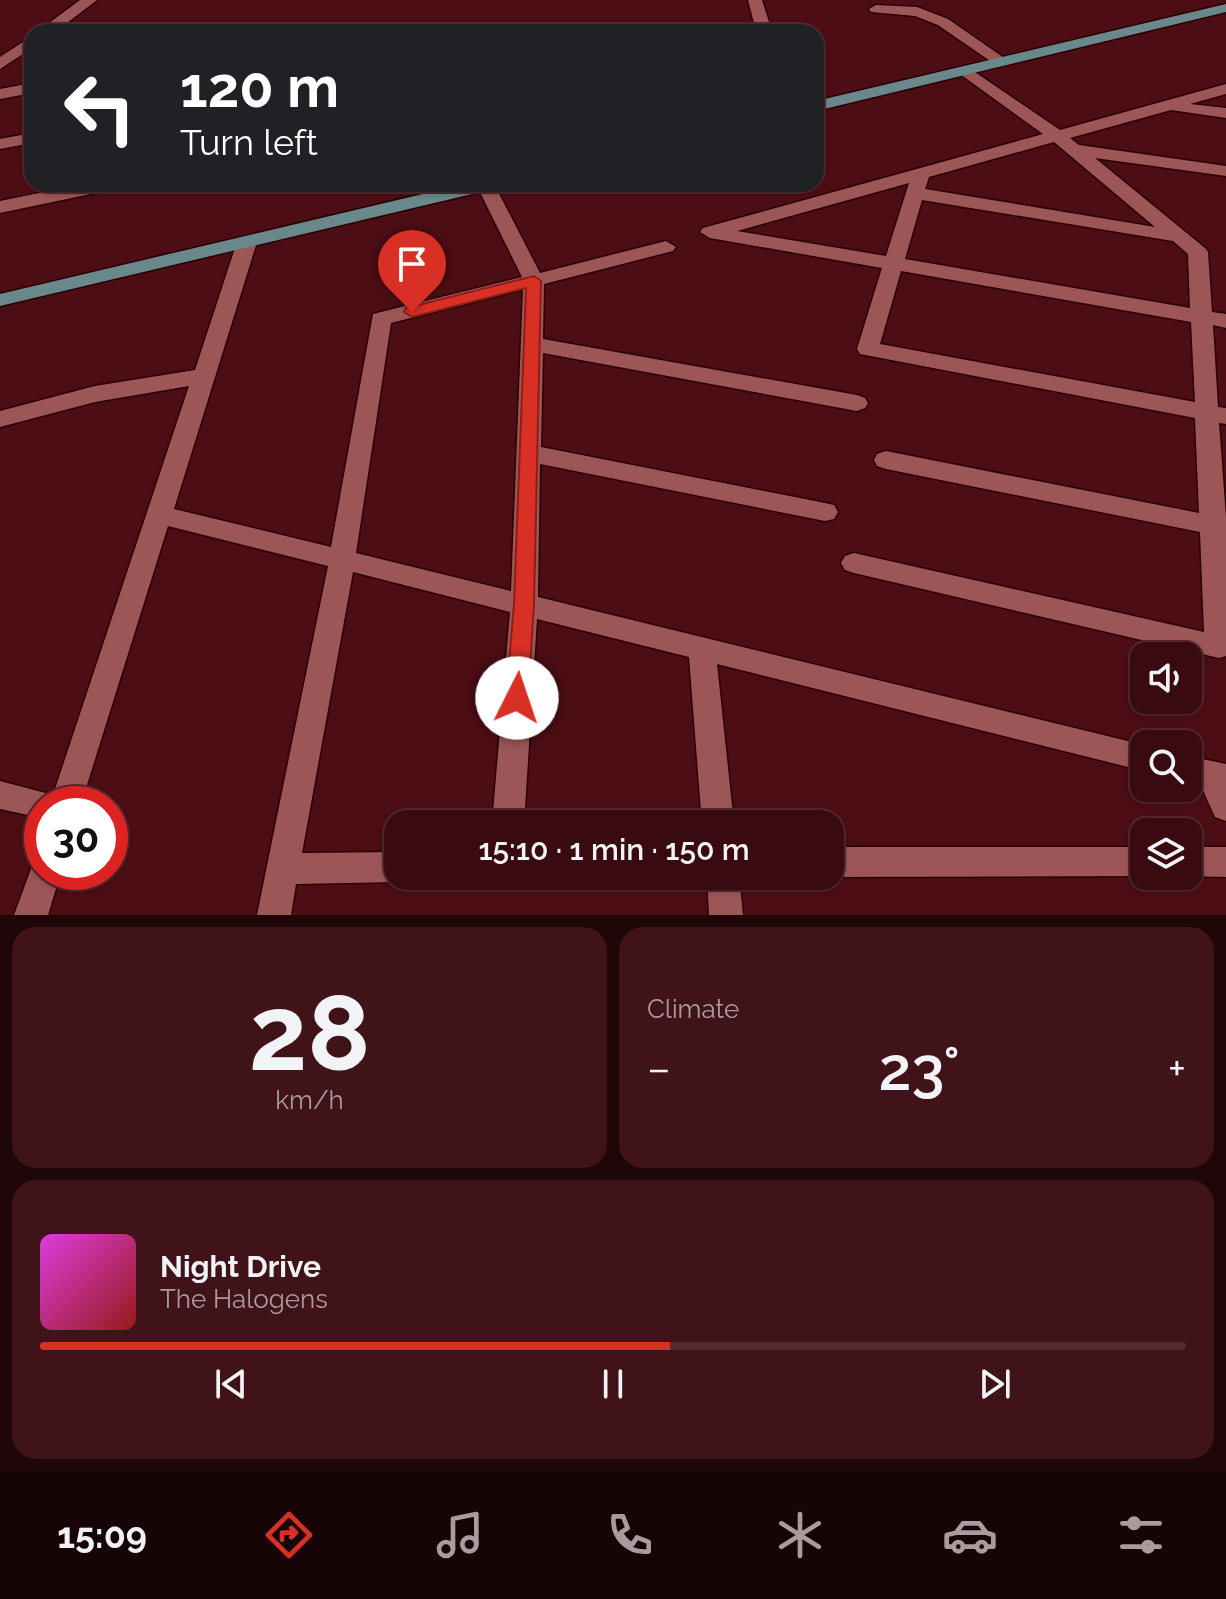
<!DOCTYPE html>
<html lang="en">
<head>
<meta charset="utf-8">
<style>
	body { margin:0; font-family:Raleway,sans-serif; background:#401318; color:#f1f3f6; height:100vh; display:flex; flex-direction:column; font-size:30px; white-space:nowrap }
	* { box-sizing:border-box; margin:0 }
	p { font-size:26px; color:#ab9a9e }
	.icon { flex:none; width:44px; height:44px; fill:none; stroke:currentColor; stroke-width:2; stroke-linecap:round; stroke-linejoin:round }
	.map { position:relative; height:915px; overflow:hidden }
	.panel { display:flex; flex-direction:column; gap:12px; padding:12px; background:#1f0608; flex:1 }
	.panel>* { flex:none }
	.top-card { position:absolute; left:24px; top:24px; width:800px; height:168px; border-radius:24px; box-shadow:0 2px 6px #0004,0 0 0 2px #532b2f; background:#202124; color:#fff; overflow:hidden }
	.controls { position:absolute; left:1130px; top:642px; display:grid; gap:16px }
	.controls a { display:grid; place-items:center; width:72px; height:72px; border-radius:16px; background:#390a0f; box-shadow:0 2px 6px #0004,0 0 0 2px #532b2f; font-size:40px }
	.speed { position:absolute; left:24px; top:786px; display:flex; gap:16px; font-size:40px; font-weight:700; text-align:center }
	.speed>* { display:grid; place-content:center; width:104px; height:104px; border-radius:50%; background:#390a0f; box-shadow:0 2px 6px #0004,0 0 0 2px #532b2f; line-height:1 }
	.speed .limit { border:12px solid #d22; background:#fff; color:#111 }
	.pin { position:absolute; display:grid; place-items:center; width:68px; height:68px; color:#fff; margin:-82px -34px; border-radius:50% 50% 50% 0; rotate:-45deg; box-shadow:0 0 8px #0007 }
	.pin .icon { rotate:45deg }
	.me { position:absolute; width:88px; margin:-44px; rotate:4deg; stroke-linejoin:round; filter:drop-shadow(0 0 6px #0008) }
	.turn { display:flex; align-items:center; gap:28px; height:168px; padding:0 24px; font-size:36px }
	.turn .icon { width:104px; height:104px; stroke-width:2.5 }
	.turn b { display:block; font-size:56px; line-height:68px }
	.big { font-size:60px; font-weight:600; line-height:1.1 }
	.panel .card { flex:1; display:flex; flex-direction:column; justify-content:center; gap:12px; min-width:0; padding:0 28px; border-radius:24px; background:#401318 }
	.panel .dial { align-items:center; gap:0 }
	.dial b { font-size:104px; line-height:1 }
	.song { display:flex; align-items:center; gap:24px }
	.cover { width:96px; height:96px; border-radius:12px; background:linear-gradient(135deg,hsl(300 70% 55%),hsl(0 70% 35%)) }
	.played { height:8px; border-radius:4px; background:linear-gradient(90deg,#d93025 55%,#532b2f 55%) }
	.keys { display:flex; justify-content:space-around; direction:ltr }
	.heat { display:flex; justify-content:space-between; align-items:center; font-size:44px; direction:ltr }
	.panel .tiles { flex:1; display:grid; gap:12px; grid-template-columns:1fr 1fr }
	.card:last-child { grid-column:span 2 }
	.trip { position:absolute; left:384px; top:810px; width:460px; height:80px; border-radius:24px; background:#390a0f; box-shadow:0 2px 6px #0004,0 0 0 2px #532b2f; font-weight:600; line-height:80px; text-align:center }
	.dock { display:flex; height:128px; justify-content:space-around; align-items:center; background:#170406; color:#ab9a9e }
	.dock .icon { width:56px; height:56px }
	.dock .selected { color:#d93025 }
	.dock b { font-size:36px; color:#f1f3f6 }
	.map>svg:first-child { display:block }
</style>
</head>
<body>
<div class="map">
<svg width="1226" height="915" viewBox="0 0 1226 915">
	<rect width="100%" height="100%" fill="#4c0d14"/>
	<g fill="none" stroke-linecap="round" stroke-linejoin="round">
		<g stroke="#2a0004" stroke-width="3">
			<path id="street" d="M80,0H97L55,32H37Z
				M748,0H762L770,25L758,32H684C698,21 734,30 754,23Z
				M876,5L917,7L948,19L1010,62L1008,65H996L938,25L915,16L871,12L869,9Z
				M522,27H577L585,32H514Z
				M32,36V48L0,69V57Z
				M966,66L1060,130L1226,84V94L1190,104L1226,108V118L1171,110L1070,138L1079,145L1226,166V176L1095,158L1205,248L1208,252L1212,312L1226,314V328L1213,325L1218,407L1226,408V424L1219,423L1226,518V656L1219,658L854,573L845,570L841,563L845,556L854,553L1204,632L1200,532L886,469L877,466L874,460L877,454L886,451L1199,513L1195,418L860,354L857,349L882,268L710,238L700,232L703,228L1043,134L960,74V68ZM1054,142L1155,227L925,189L929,177ZM909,183L886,256L737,231ZM922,200L1173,241L1188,254L1190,308L905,259ZM901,271L1191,322L1195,402L880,344Z
				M32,83V93L0,99V89Z
				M32,133V143L0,149V139Z
				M83,184H119L110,190L0,213V201Z
				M476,184H494L540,273L666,241L676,247L673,251L544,284L543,339L857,395L865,398L868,403L865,408L857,411L543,353L541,447L825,503L834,505L838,512L834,519L825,521L540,464L538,597L1144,745V771L717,664L734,824H702L689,657L537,619L524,824H492L510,612L353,572L302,853L398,852V876H410L398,882L296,884L291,915H257L328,566L168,526L81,804H42V818L0,809V781L53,795L189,386L95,402L0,427V411L95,386L195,370L237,242L240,238H254L257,242L174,509L331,547L373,314L522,277ZM523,289L511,591L356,553L391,323Z
				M1188,756L1226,764V821L1215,817L1201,786L1188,782Z
				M830,847H1144V876H1147L830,877L827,876H830Z
				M1188,847H1226V877L1185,876H1188Z
				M42,858V872H61L48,915H14L34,861Z
				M707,876H739L743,915H709Z"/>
		</g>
		<g stroke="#2a0004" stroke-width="3">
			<path id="primary" d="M1226,4V12L816,111V101Z
				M465,184H498L489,190L0,306V294Z"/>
		</g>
		<use href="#street" fill="#9d5657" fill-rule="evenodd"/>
		<use href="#primary" fill="#69888b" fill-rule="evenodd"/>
	</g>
	<path fill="#d93025" stroke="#8d1f18" stroke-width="2" d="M534,276L541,281L534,604L528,698L525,705L517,708L509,705L506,698L514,604L526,288L412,317L404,312L406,308Z"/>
</svg>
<div class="controls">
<a><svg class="icon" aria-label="sound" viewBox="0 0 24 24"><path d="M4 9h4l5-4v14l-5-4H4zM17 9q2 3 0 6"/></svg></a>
<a><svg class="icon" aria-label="search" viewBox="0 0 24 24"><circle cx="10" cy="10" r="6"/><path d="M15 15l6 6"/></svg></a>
<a><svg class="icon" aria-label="layers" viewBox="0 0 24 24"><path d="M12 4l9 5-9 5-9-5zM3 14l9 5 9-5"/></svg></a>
</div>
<div class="speed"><div class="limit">30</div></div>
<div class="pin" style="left:412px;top:312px;background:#d93025"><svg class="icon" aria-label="arrive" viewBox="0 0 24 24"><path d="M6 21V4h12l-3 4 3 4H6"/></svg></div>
<svg class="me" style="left:517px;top:698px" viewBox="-20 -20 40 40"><circle r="19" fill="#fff"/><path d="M0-13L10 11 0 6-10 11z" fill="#d93025"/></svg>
<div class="trip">15:10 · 1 min · 150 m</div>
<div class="top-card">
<div class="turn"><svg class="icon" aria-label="left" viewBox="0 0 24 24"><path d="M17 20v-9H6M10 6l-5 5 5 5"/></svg><div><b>120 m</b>Turn left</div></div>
</div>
</div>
<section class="panel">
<div class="tiles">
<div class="card dial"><b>28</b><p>km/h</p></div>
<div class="card"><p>Climate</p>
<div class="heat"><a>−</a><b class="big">23°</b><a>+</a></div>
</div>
<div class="card">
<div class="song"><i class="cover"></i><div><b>Night Drive</b><p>The Halogens</p></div></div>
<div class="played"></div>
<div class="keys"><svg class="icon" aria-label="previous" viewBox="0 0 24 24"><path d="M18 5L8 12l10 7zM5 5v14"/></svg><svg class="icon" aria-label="pause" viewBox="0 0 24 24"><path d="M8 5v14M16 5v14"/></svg><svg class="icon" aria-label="next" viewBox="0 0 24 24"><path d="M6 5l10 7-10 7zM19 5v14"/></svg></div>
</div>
</div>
</section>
<nav class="dock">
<b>15:09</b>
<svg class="icon selected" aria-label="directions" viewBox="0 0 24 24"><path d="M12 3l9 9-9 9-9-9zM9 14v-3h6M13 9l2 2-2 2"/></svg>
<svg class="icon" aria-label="music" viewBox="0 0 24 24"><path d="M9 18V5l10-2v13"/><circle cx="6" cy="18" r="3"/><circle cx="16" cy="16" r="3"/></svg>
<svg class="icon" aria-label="phone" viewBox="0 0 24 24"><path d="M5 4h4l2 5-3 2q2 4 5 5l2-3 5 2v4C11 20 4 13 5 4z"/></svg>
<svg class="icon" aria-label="climate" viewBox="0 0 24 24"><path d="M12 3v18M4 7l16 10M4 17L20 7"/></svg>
<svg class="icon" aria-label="car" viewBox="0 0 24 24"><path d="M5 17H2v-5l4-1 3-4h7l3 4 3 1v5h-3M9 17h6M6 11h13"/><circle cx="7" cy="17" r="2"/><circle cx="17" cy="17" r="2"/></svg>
<svg class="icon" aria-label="filters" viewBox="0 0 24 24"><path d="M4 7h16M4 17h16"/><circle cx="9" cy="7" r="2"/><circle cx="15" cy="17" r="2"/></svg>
</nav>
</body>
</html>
